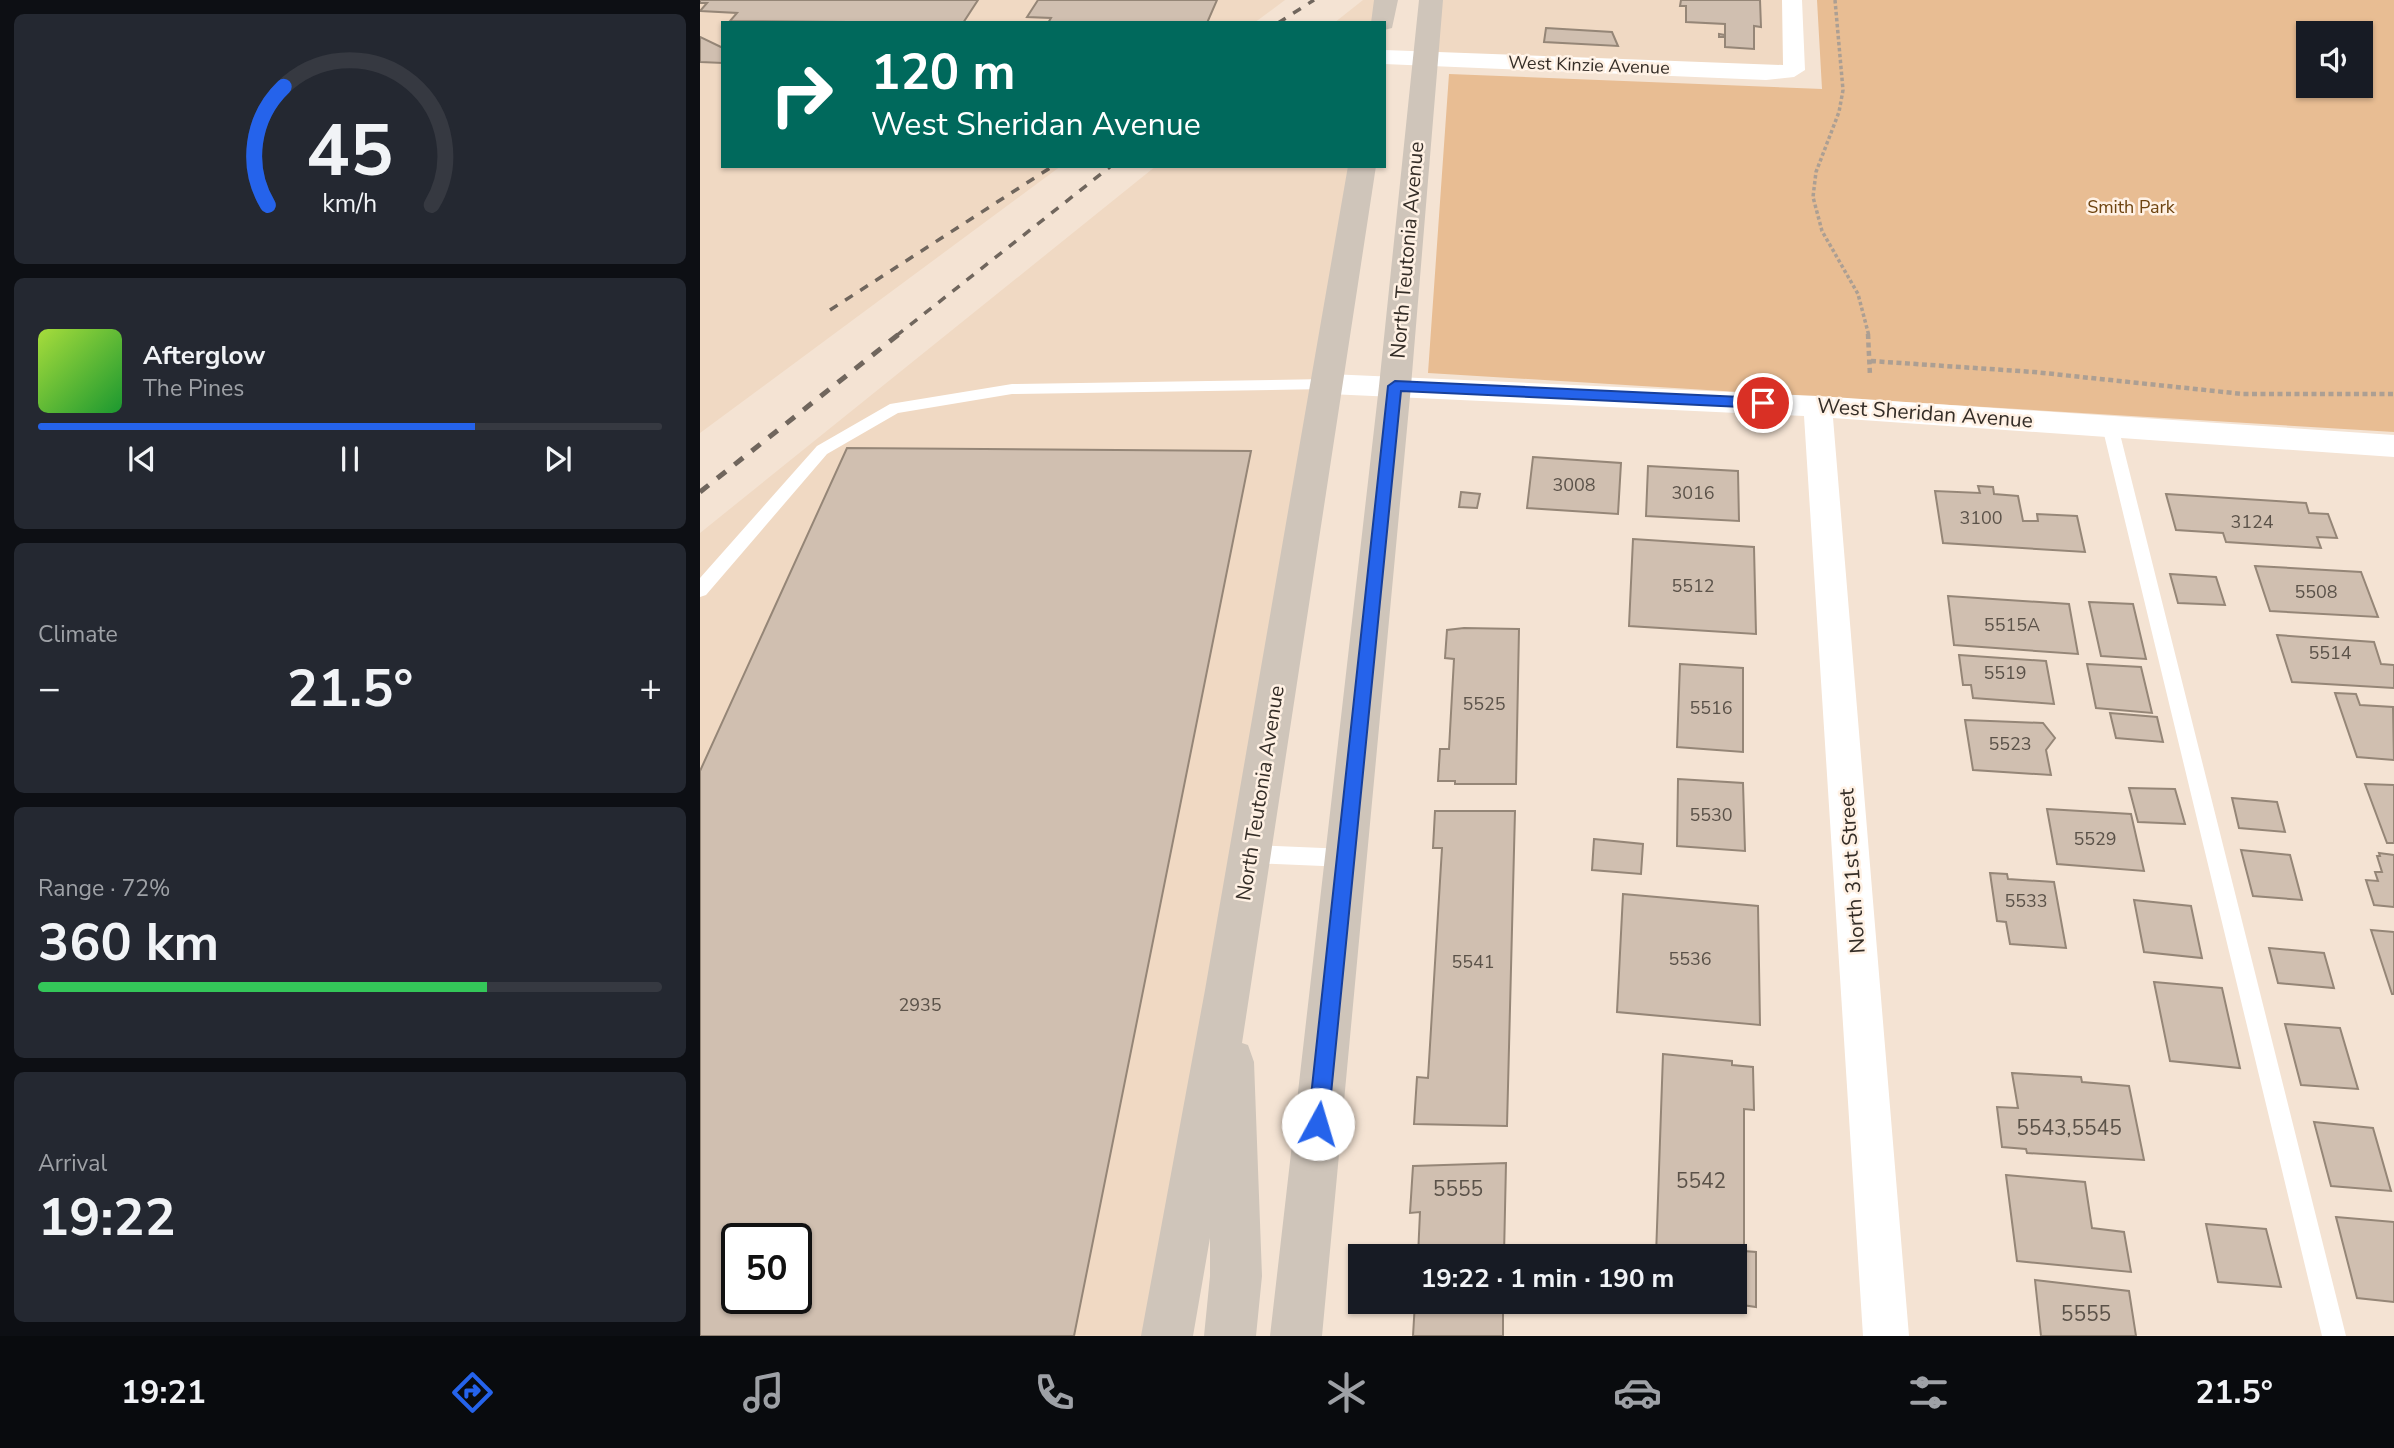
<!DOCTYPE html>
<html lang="en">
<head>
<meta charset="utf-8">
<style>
	body { margin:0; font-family:"Nunito Sans",sans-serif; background:#242831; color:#f1f3f6; height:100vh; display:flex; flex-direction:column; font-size:26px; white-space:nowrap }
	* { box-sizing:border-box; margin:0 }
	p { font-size:23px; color:#9ea1a6 }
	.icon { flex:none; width:38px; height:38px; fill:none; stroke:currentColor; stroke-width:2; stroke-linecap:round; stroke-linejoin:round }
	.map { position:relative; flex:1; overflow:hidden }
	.drawer { display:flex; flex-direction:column; gap:14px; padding:14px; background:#0d0f14; width:700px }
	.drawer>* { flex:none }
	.guide { position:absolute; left:21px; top:21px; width:665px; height:147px; border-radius:0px; box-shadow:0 2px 5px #0004; background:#00695c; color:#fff; overflow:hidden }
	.buttons { position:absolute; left:1596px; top:21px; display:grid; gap:14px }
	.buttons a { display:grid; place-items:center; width:77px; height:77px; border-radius:0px; background:#171b24; box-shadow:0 2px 5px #0004; font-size:35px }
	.speed { position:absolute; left:21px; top:1223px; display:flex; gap:14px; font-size:35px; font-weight:700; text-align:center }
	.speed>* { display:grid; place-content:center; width:91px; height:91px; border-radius:50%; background:#171b24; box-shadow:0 2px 5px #0004; line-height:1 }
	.speed .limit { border:4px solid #111; border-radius:10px; background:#fff; color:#111 }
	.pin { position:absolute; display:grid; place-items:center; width:60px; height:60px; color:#fff; margin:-30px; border:4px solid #fff; border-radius:50%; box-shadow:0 2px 7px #0007 }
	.me { position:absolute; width:77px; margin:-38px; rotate:6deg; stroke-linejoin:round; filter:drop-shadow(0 0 5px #0008) }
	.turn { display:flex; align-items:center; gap:24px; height:147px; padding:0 35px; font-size:32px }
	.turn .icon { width:91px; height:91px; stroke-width:2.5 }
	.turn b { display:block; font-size:49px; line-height:60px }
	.big { font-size:52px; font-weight:700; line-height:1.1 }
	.drawer .card { flex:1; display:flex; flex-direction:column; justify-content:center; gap:10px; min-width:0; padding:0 24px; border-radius:10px; background:#242831 }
	.drawer .dial { align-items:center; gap:0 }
	.dial svg { height:182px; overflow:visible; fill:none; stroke:#363941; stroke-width:7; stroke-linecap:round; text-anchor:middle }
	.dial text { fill:#f1f3f6; stroke:none }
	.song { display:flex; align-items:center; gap:21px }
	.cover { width:84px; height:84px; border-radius:10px; background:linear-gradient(135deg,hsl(80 70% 55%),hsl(130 70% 35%)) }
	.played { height:7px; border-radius:4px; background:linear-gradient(90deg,#2563eb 70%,#363941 70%) }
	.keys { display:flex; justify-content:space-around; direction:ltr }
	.heat { display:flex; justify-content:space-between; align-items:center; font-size:38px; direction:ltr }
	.charge { height:10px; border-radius:5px; background:linear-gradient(90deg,#34c759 72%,#363941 0) }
	.trip { position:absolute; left:648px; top:1244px; width:399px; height:70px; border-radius:0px; background:#171b24; box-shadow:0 2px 5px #0004; font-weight:700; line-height:70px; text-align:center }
	.tabs { display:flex; height:112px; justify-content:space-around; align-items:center; background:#090b0e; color:#9ea1a6 }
	.tabs .icon { width:49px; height:49px }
	.tabs .on { color:#2563eb }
	.tabs b { font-size:32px; color:#f1f3f6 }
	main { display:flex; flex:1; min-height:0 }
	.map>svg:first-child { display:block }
</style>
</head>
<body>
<main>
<section class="drawer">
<div class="card dial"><svg viewBox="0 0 100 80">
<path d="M14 69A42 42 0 1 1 86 69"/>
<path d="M14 69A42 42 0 0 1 21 17" stroke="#2563eb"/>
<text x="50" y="56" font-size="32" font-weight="700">45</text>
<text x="50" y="72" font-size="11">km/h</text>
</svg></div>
<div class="card">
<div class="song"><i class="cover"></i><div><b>Afterglow</b><p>The Pines</p></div></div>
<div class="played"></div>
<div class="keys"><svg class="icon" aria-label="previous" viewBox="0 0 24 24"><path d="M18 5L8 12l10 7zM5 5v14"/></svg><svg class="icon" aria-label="pause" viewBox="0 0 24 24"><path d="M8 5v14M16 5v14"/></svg><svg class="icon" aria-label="next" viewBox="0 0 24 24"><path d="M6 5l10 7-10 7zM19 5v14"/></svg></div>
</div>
<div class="card"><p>Climate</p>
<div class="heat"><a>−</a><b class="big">21.5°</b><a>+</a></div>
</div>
<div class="card"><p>Range · 72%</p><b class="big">360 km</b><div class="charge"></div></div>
<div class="card"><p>Arrival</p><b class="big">19:22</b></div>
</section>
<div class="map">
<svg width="1694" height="1336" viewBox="0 0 1694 1336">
	<rect width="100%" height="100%" fill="#f4e3d3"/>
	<path fill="#f0d9c3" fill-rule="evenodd" d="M0,0H585L554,23H23V166H361L0,433Z
		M663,0H686L683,23H634Z
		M731,0H1092L1094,70L724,58Z
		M456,166H662L467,1336H0V533ZM37,1239H96V1298H37Z"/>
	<path fill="#e8bd93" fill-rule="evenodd" d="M1117,0H1694V432L728,373L749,74L1122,89ZM1608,33H1661V86H1608Z"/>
	<path fill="#d0bfb0" stroke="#958677" stroke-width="2" fill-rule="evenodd" d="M0,0H278L263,23L30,21L37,13L0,11L7,3H0Z
		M338,0H517L507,23H348L351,18L327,17Z
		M981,0H1060L1061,27L1054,26V49L1025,47V37H1019V34L1025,35V24L986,22V6H980Z
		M846,28L912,32L918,46L844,42Z
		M0,37L23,48V63L0,62Z
		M147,448L551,451L374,1336H0V771ZM37,1239H96V1298H37Z
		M833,457L921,463L918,514L827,508Z
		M948,466L1038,471L1039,521L946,516Z
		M1278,486L1293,487L1294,494L1318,496L1323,521H1338L1337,514L1377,516L1385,552L1243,543L1235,491L1280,493Z
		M761,492L780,494L777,508L759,507Z
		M1466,494L1606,503L1609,513L1628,514L1637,538L1617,537L1621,548L1526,542L1523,533L1476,530Z
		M933,539L1054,547L1056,634L929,626Z
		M1555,566L1661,572L1678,617L1570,611Z
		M1470,574L1516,577L1525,605L1478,603Z
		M1248,596L1369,604L1378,654L1254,645Z
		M1389,602L1433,604L1446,659L1401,656Z
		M764,628L819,629L816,784H755V781H738L740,749H749L754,659L745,658L747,630Z
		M1577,635L1674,642L1681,664L1694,665V688L1592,682Z
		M1259,655L1346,661L1354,704L1273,698L1271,685H1263Z
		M980,664L1043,668V752L977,747Z
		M1387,664L1441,667L1452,713L1396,708Z
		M1635,693L1656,694L1660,705L1693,707L1694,760L1657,757Z
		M1410,713L1457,717L1463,742L1416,738Z
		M1265,720L1343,723L1355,738L1346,750L1351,775L1273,770Z
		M978,779L1043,783L1045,851L977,846Z
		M1665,784L1694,785V843H1687Z
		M1429,788L1475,789L1485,824L1438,822Z
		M1532,798L1577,802L1585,832L1539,828Z
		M1347,809L1431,814L1444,871L1357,864Z
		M735,811H815L807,1126L714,1124L717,1077L728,1078L742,848H733Z
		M894,839L943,844L941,874L892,870Z
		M1541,850L1590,855L1602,900L1553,896Z
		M1679,853L1694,855V907L1674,905L1666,880L1678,881L1675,872H1682L1677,856H1680Z
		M1290,873L1307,874L1308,879L1354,882L1366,948L1310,944L1306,922L1297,921Z
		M923,894L1058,906L1060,1025L917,1012Z
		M1434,900L1491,906L1502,958L1444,952Z
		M1671,930L1694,932V994H1692Z
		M1569,948L1624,953L1634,988L1578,983Z
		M1454,982L1522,988L1540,1068L1470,1061Z
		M1585,1024L1640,1028L1658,1089L1601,1085Z
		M963,1054L1032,1061V1065L1053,1067L1054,1110L1044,1109V1251L1056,1252V1307L1035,1304V1309L972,1302H1034V1256H956Z
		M1312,1073L1381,1077L1382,1082L1429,1086L1444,1160L1327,1153L1326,1149L1302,1147L1297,1107L1318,1108Z
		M1614,1122L1673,1128L1691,1191L1631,1186Z
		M806,1163L804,1256H718L720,1212L710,1213L713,1166Z
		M1306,1175L1385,1182L1392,1228L1424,1232L1431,1272L1317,1261Z
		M1636,1217L1694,1222V1302L1657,1298Z
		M1506,1224L1566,1229L1581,1287L1518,1282Z
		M1335,1280L1429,1291L1436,1336H1341Z
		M715,1302H803V1336H713Z"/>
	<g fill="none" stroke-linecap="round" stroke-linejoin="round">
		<path stroke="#ac9f93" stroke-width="3.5" stroke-dasharray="3.5 2.5" stroke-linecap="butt" d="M1135,0L1143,90L1139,112L1116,172L1113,197L1122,231L1158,294L1169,336"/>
		<path stroke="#ac9f93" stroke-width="4.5" stroke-dasharray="5 3.5" stroke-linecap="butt" d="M1168,334L1170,376
			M1171,361L1334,372L1543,394H1694"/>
		<path fill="#fff" fill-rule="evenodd" d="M629,379L636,384L629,389L312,394L198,413L127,454L6,595L0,597V578L117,446L190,404L312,384Z
			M1410,420L1418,426L1646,1336H1622L1402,426Z
			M550,845L646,849L653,851L656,858L653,865L646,867L550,863L543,861L540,854L543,847Z"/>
		<path fill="#fff" fill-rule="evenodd" d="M1082,0H1102L1105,70L1094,77L1066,80L684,64V50L1083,65Z
			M629,374L1118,396L1694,435V457L1133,418L1209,1336H1163L1104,416L629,394L619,391L615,384L619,377Z"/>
		<path fill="#cfc5ba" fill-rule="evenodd" d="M674,0H698L692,28L684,30V23H671Z
			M719,0H743L711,386L622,1336H570L679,386Z
			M648,166H676L542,1043L548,1045L554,1062L562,1276L556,1336H504L510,1276V1238L493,1336H441L505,990Z"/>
		<path stroke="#70665d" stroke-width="3.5" stroke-dasharray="9 9" stroke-linecap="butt" d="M578,23L614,0
			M130,310L353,166
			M196,336L411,166"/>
		<path stroke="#70665d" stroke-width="5" stroke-dasharray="11 11" stroke-linecap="butt" d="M0,492L199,334"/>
	</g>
	<path fill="#2563eb" stroke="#184099" stroke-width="2" d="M695,381L1063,398L1070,403L1063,408L701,391L628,1124L626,1131L618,1133L611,1131L608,1124L688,386Z"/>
	<g text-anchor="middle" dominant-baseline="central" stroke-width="5" stroke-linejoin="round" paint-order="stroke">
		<g font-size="18" fill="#342d27" stroke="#fff1e4">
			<text transform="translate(889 65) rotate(2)">West Kinzie Avenue</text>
		</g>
		<g font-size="18" fill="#6e4410" stroke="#fff1e4">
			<text x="1431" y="207">Smith Park</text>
		</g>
		<g font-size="18" fill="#5b5249">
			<text x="874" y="485">3008</text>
			<text x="993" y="493">3016</text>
			<text x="1281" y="518">3100</text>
			<text x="1552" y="522">3124</text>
			<text x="993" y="586">5512</text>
			<text x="1616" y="592">5508</text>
			<text x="1312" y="625">5515A</text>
			<text x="1630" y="653">5514</text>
			<text x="1305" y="673">5519</text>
			<text x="784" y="704">5525</text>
			<text x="1011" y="708">5516</text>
			<text x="1310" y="744">5523</text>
			<text x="1011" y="815">5530</text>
			<text x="1395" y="839">5529</text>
			<text x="1326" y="901">5533</text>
			<text x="990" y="959">5536</text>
			<text x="773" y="962">5541</text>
			<text x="220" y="1005">2935</text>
		</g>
		<g font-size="21" fill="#342d27" stroke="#fff1e4">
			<text transform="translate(707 250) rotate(-85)">North Teutonia Avenue</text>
			<text transform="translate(1225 413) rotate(4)">West Sheridan Avenue</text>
			<text transform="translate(560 793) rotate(-81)">North Teutonia Avenue</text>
			<text transform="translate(1152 871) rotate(-94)">North 31st Street</text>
		</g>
		<g font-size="21" fill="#5b5249">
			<text x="1369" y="1128">5543,5545</text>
			<text x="1001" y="1181">5542</text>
			<text x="758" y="1189">5555</text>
			<text x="1386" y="1314">5555</text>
		</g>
	</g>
</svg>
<div class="buttons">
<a><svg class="icon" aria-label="sound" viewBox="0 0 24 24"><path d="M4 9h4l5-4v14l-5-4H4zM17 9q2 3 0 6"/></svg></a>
</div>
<div class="speed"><div class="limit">50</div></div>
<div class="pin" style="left:1063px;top:403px;background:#d93025"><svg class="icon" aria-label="arrive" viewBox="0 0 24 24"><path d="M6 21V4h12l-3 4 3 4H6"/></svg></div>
<svg class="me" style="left:618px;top:1124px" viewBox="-20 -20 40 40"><circle r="19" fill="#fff"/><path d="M0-13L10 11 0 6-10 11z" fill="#2563eb"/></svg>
<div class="trip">19:22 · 1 min · 190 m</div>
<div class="guide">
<div class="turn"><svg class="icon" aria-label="right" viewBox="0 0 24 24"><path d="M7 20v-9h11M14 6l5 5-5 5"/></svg><div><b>120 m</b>West Sheridan Avenue</div></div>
</div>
</div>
</main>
<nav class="tabs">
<b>19:21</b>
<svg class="icon on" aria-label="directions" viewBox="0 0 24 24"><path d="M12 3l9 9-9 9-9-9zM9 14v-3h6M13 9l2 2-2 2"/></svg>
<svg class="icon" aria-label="music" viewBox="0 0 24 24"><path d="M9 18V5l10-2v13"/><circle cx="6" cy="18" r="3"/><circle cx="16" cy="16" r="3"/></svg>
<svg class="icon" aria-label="phone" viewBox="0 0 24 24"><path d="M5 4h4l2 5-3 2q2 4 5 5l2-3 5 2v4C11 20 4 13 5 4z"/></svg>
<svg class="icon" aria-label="climate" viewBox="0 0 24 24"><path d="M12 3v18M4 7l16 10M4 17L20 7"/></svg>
<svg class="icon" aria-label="car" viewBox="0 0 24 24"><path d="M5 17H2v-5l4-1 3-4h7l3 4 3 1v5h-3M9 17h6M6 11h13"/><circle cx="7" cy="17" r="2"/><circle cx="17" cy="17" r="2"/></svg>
<svg class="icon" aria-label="filters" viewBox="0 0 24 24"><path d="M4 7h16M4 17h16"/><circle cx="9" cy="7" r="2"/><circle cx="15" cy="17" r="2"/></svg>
<b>21.5°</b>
</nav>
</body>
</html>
